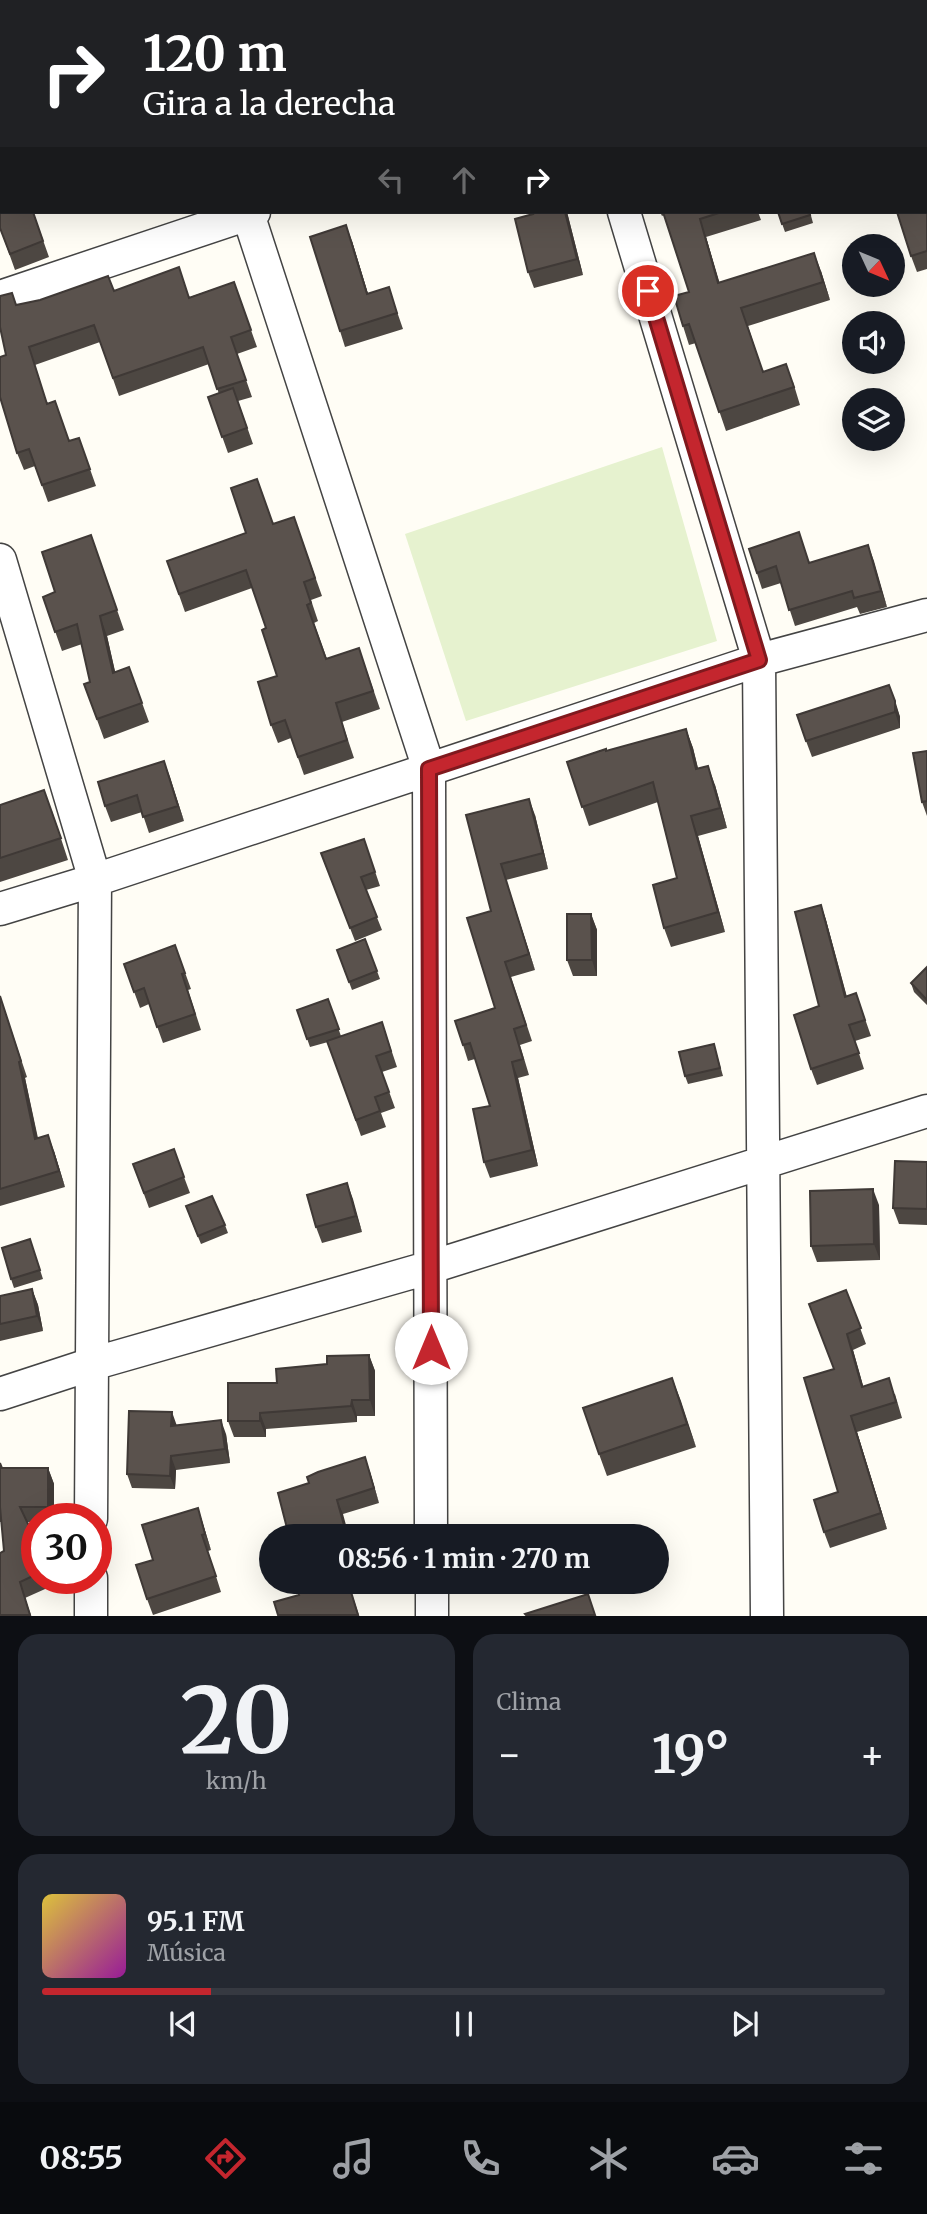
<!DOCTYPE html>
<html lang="es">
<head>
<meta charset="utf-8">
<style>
	body { margin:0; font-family:Merriweather,serif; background:#242831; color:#f1f3f6; height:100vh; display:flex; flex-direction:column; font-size:26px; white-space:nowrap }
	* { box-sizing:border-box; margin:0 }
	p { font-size:23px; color:#9ea1a6 }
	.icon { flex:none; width:38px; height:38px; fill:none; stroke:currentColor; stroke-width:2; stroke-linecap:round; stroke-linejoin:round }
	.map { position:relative; height:1616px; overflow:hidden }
	.drawer { display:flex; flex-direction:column; gap:18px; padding:18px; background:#0d0f14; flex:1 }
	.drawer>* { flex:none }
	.guide { position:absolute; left:0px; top:0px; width:928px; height:214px; box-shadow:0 7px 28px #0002; background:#202124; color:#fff; overflow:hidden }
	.needle { width:46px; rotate:134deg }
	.tools { position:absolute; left:842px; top:234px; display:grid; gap:14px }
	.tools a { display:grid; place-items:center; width:63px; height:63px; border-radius:50%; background:#171b24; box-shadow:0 7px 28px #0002; font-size:35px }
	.speed { position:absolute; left:21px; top:1503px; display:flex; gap:14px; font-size:35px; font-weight:700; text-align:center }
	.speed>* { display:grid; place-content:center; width:91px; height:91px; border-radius:50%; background:#171b24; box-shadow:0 7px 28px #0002; line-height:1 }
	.speed .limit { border:10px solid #d22; background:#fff; color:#111 }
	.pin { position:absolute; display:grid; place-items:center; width:60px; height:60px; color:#fff; margin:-30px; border:4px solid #fff; border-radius:50%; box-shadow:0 2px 7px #0007 }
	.me { position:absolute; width:77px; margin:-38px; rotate:0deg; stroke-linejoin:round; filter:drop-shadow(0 0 5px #0008) }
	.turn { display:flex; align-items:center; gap:24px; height:147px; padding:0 28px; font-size:32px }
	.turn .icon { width:91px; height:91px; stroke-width:2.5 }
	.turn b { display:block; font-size:49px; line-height:60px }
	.lanes { display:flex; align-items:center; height:66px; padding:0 28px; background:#0003; justify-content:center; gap:35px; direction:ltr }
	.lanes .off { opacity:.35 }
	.big { font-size:52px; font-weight:700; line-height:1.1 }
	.drawer .card { flex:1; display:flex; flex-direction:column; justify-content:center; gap:10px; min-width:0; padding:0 24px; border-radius:21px; background:#242831 }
	.drawer .dial { align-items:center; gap:0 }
	.dial b { font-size:91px; line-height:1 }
	.song { display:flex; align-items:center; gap:21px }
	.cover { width:84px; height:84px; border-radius:10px; background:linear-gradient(135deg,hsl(50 70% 55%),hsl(300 70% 35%)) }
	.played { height:7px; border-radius:4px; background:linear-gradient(90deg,#c4262e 20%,#363941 20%) }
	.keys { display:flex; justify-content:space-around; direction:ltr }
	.heat { display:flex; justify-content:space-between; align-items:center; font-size:38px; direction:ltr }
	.drawer .tiles { flex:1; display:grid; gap:18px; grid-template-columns:1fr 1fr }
	.card:last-child { grid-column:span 2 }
	.trip { position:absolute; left:259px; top:1524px; width:410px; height:70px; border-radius:35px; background:#171b24; box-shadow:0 7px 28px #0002; font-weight:700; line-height:70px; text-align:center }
	.menu { display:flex; height:112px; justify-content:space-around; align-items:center; background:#090b0e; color:#9ea1a6 }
	.menu .icon { width:49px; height:49px }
	.menu .active { color:#c4262e }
	.menu b { font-size:32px; color:#f1f3f6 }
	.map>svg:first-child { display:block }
</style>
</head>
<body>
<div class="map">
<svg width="927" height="1616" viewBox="0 0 927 1616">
	<rect width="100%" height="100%" fill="#fffdf5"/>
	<path fill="#e6f2cf" d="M662,447L717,641L466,721L405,534Z"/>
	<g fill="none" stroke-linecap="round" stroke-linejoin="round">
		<g stroke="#444" stroke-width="35">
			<path id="minor" d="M79,0V2
				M873,2L879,0
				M0,98L2,97
				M624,212L759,660L767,1616
				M248,214L429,769L431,1536
				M0,297L254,212
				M0,560L95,880L91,1519
				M0,909L95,880L759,660L927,615
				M0,1394L92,1364L431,1267L927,1111
				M432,1582V1616
				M91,1616V1578"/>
		</g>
		<use href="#minor" stroke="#fff" stroke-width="32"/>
	</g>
	<path fill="#4d4742" d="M926,129L927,133V269L917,272L911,256L926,212Z
		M33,212L49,257L15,270L0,228Z
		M532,212H567L583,275L534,288L528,272L533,214Z
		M660,212H758L761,220L706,237L719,282L821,271L830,300L748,326L763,372L793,382L800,405L726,431L696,343L689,345L683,326L689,292L664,215L662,216Z
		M778,212H810L813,223L785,232Z
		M352,241L368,294L394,303L403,329L345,347L340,331Z
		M234,282L257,347L237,354L252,397L238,401L253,444L228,453L208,397L219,394L209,364L119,396L100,342L35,365L47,404L69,441L79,438L96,486L48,502L35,466L24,470L17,453L6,355L16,305L114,291L190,297Z
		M294,517L322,596L311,600L318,621L314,623L327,659L359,648L380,709L342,722L354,758L304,775L291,738L278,743L271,725L277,676L266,628L252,588L185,612L167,561Z
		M91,535L124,630L107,636L115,672L129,667L149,722L104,739L84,684L90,682L82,644L62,651L43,597L55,592Z
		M868,545L887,607L860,614L857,607L795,626L781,583L762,589L749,549L809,563Z
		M889,685L900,717V728L812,757L806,741Z
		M686,729L693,748L698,769L715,785L727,828L698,836L725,932L671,947L664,928L677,878L658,802L589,826L567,762Z
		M927,751V816L922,802Z
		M164,761L184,821L149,833L142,812L111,822L105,806Z
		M0,805L52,811L68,860L0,882Z
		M466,815H535L548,869L506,880L535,970L511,977L532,1041L520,1045L529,1075L518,1078L538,1166L490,1178L484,1162L490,1106L475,1059L468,1061L463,1045L495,1008L491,911Z
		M364,839L380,886L366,890L382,930L355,941L321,853Z
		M821,905L826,920L847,997L856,993L871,1036L855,1041L864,1069L817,1085L811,1069L819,1006Z
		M591,914L597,930V976H573L567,960Z
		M365,939L380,979L352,990L337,950Z
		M175,945L191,989L188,990L201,1030L163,1043L149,1004L140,1008L124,964Z
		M927,967V1005L914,992L911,983Z
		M0,996L27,1077L25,1078L38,1138L54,1151L65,1187L0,1206Z
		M328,999L341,1036L382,1022L397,1067L382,1072L395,1108L381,1113L386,1127L361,1136L328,1042L310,1047L297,1010Z
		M714,1044L723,1076L688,1084L685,1076Z
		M927,1162V1225L899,1224L893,1208Z
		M133,1164L184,1177L190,1193L149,1208Z
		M347,1183L362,1232L322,1243L316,1227Z
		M879,1205L880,1260L817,1262L811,1246Z
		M189,1215L225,1225L228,1233L201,1244Z
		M30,1239L43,1279L14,1288L11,1279Z
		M32,1289L38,1305L43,1331L0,1341V1296Z
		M846,1290L866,1344L853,1350L863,1386L895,1394L902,1418L857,1432L887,1529L830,1548L824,1532L838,1492L834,1369Z
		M369,1355L375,1371V1416H357V1422L266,1429V1437H234L228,1421L277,1383L327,1364Z
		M672,1378L696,1447L607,1476L599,1454Z
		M177,1425L226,1434L230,1463L176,1470L175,1489L132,1488L127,1474Z
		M0,1463L2,1468H48L54,1484V1519H37V1522H27L37,1543V1578H52L54,1585L25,1598L31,1615H0L4,1551L2,1522H0Z
		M370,1472L379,1503L343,1514L289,1536Z
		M198,1508L211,1550L208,1551L221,1592L153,1615L147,1599L153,1560Z
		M295,1582H365L367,1590L352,1594L359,1615H278L299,1595Z"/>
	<path fill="#3f3936" d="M565,212H567L583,275L577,259Z
		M700,219L706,237L725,301L718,283Z
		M346,225L352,241L373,310L367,294Z
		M814,253L821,271L830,300L823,282Z
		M868,545L874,561L887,607L881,591Z
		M100,616L107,636L120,693L113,673Z
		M895,700L900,717V728L895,712Z
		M686,729L693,748L703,788L696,769Z
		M164,761L170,777L184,821L178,806Z
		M708,766L715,785L727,828L720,808Z
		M529,799L535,815L548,869L543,853Z
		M691,816L698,836L725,932L718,912Z
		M501,864L506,880L535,970L529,954Z
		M821,905L826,920L851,1013L845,997Z
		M591,914L597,930V976L592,960Z
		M19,1062L25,1078L41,1155L35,1139Z
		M512,1062L518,1078L538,1166L532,1150Z
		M48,1135L54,1151L65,1187L59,1171Z
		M347,1183L353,1199L362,1232L356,1216Z
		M873,1189L879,1205L880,1260L874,1244Z
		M32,1289L38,1305L43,1331L37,1316Z
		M847,1334L853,1350L868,1403L862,1387Z
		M369,1355L375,1371V1416L370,1400Z
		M672,1378L681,1401L696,1447L687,1424Z
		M352,1400L357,1416V1422L351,1406Z
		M172,1412L177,1426H171Z
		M260,1413L266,1429V1437L260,1421Z
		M851,1416L857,1432L887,1529L881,1513Z
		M221,1420L226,1434L230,1463L225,1449Z
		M171,1456L176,1470L175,1489L170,1476Z
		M365,1457L370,1472L379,1503L374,1488Z
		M48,1468L54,1484V1519H52L48,1507Z
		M337,1500L343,1514L349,1536H347Z
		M198,1508L203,1524L211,1550L205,1534Z"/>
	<path fill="#5a524d" stroke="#3f3936" stroke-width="2" d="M926,132L927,136V153H926Z
		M926,159L927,163V251L911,256L897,212H926Z
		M2,194V212H33L43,241L10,254L0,228V195Z
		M532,212H565L577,259L528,272L515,219L533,214Z
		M663,212H722L700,219L718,283L814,253L823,282L741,308L763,372L786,364L794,387L719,412L689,324L683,326L674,296L689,292Z
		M778,212H809L810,215L782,224Z
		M346,225L367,294L389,287L397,313L340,331L310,237Z
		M179,267L189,298L234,282L251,330L231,337L246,380L217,389L203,347L113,378L94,325L29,347L47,404L55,401L69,441L79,438L90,469L42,485L29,449L17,453L0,397V357L6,355L0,327V296L12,293L16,305L40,300L108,276L114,291Z
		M233,388L247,428L222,437L208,397Z
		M257,479L273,524L294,517L315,578L304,582L311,603L307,605L326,659L359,648L373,691L336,703L347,740L298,757L285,720L271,725L258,682L277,676L262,630L266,628L246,570L179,594L167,561L246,533L231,488Z
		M799,532L809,563L868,545L881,591L854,598L852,591L789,610L776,566L757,573L749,549Z
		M91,535L117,610L100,616L113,673L129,667L142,703L97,719L84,684L90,682L77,624L55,632L43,597L55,592L42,552Z
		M889,685L895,701V712L806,741L797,715Z
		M686,729L696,769L708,766L720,808L691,816L718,912L664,928L653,885L677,878L653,782L582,807L567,762L606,749V751Z
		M927,751V801L922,802L913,753Z
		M164,761L178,806L143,817L137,795L105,806L98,782Z
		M44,790L61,838L0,858V805Z
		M529,799L543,853L501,864L529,954L505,962L526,1025L514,1029L523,1059L512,1062L532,1150L484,1162L473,1109L490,1106L470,1043L463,1045L455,1021L495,1008L467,918L491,911L466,815Z
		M364,839L375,872L361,877L377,917L350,928L321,853Z
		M821,905L845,997L856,993L865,1020L849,1025L859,1053L811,1069L794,1015L819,1006L795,912Z
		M567,914H591L592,960H567Z
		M365,939L377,971L349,982L337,950Z
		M175,945L185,973L182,974L195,1014L157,1027L144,988L134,992L124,964Z
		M927,967V1000L911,983Z
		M0,996L21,1061L19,1062L35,1139L48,1135L59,1171L0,1189Z
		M328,999L339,1029L307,1039L297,1010Z
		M382,1022L391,1051L376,1056L389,1092L375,1097L380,1111L356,1120L327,1041Z
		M714,1044L720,1068L685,1076L679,1052Z
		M174,1149L184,1177L144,1193L133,1164Z
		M895,1161L927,1162V1209L893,1208Z
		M347,1183L356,1216L316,1227L307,1195Z
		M873,1189L874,1244L811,1246L810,1191Z
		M212,1196L225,1225L198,1236L186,1206Z
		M30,1239L40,1270L11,1279L2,1248Z
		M32,1289L37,1316L0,1324V1296Z
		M846,1290L861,1328L847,1334L862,1387L889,1378L896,1402L851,1416L881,1513L824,1532L814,1500L838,1492L804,1378L834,1369L809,1304Z
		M369,1355L370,1400H352L351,1406L260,1413V1421H228V1383H277L276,1369L327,1364V1356Z
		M672,1378L687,1424L599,1454L583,1408Z
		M129,1411L172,1412L171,1426L221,1420L225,1449L171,1456L170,1476L127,1474Z
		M365,1457L374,1488L337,1500L347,1536H289L278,1493L309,1483L307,1477L318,1472Z
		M0,1463L2,1468H48V1507H20L37,1543V1574L20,1582L30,1615H0V1553L4,1551L0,1507Z
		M198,1508L205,1534L202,1535L216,1576L147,1599L136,1565L153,1560L142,1525Z
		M295,1582H348L358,1615H278L274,1602L299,1595Z
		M588,1594L595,1615H526L525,1614Z"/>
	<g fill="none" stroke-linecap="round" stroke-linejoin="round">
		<g stroke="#7f191e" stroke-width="18">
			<path id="route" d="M431,1348L429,769L759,660L648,291"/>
		</g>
		<use href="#route" stroke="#c4262e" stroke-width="12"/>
	</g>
</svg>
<div class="tools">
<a><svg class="needle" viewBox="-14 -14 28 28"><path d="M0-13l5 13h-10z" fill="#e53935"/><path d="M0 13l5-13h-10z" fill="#9ea1a6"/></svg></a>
<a><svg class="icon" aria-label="sound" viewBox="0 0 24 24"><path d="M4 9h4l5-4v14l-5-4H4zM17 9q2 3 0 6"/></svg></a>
<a><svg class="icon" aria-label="layers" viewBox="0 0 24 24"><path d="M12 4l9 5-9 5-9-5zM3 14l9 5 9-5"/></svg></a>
</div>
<div class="speed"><div class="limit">30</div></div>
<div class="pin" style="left:648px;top:291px;background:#d93025"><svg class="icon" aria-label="arrive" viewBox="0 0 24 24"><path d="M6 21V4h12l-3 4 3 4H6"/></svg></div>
<svg class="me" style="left:431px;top:1348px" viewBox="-20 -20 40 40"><circle r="19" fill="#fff"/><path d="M0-13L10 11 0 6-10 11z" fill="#c4262e"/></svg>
<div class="trip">08:56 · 1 min · 270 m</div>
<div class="guide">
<div class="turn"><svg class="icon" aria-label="right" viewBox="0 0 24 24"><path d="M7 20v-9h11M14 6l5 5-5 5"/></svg><div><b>120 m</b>Gira a la derecha</div></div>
<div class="lanes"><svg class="icon off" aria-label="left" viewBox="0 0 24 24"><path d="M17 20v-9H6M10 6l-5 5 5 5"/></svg><svg class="icon off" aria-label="ahead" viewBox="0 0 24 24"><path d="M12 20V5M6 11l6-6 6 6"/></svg><svg class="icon" aria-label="right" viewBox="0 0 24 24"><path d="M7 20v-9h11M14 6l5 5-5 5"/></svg></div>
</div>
</div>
<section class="drawer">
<div class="tiles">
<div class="card dial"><b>20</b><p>km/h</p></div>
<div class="card"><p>Clima</p>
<div class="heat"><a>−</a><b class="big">19°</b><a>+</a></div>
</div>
<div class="card">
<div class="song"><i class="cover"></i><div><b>95.1 FM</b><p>Música</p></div></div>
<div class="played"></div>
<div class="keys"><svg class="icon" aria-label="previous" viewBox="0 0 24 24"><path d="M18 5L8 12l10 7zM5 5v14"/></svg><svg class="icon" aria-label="pause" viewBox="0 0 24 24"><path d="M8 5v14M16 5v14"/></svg><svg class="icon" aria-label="next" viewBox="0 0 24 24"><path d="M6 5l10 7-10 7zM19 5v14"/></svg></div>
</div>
</div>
</section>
<nav class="menu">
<b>08:55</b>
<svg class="icon active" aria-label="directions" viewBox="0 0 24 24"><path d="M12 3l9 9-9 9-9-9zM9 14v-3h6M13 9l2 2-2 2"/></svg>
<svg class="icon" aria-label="music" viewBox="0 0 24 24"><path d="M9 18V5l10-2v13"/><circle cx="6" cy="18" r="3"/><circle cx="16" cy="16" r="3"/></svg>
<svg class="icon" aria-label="phone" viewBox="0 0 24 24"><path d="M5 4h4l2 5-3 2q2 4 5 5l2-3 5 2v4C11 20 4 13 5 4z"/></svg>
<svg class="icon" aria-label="climate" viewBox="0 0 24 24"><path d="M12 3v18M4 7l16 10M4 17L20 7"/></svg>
<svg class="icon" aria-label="car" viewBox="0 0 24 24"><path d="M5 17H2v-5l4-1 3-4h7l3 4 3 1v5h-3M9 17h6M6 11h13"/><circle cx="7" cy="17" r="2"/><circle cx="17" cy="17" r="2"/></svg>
<svg class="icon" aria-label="filters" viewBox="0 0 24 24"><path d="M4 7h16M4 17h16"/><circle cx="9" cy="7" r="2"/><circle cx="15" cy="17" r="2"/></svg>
</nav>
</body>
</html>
